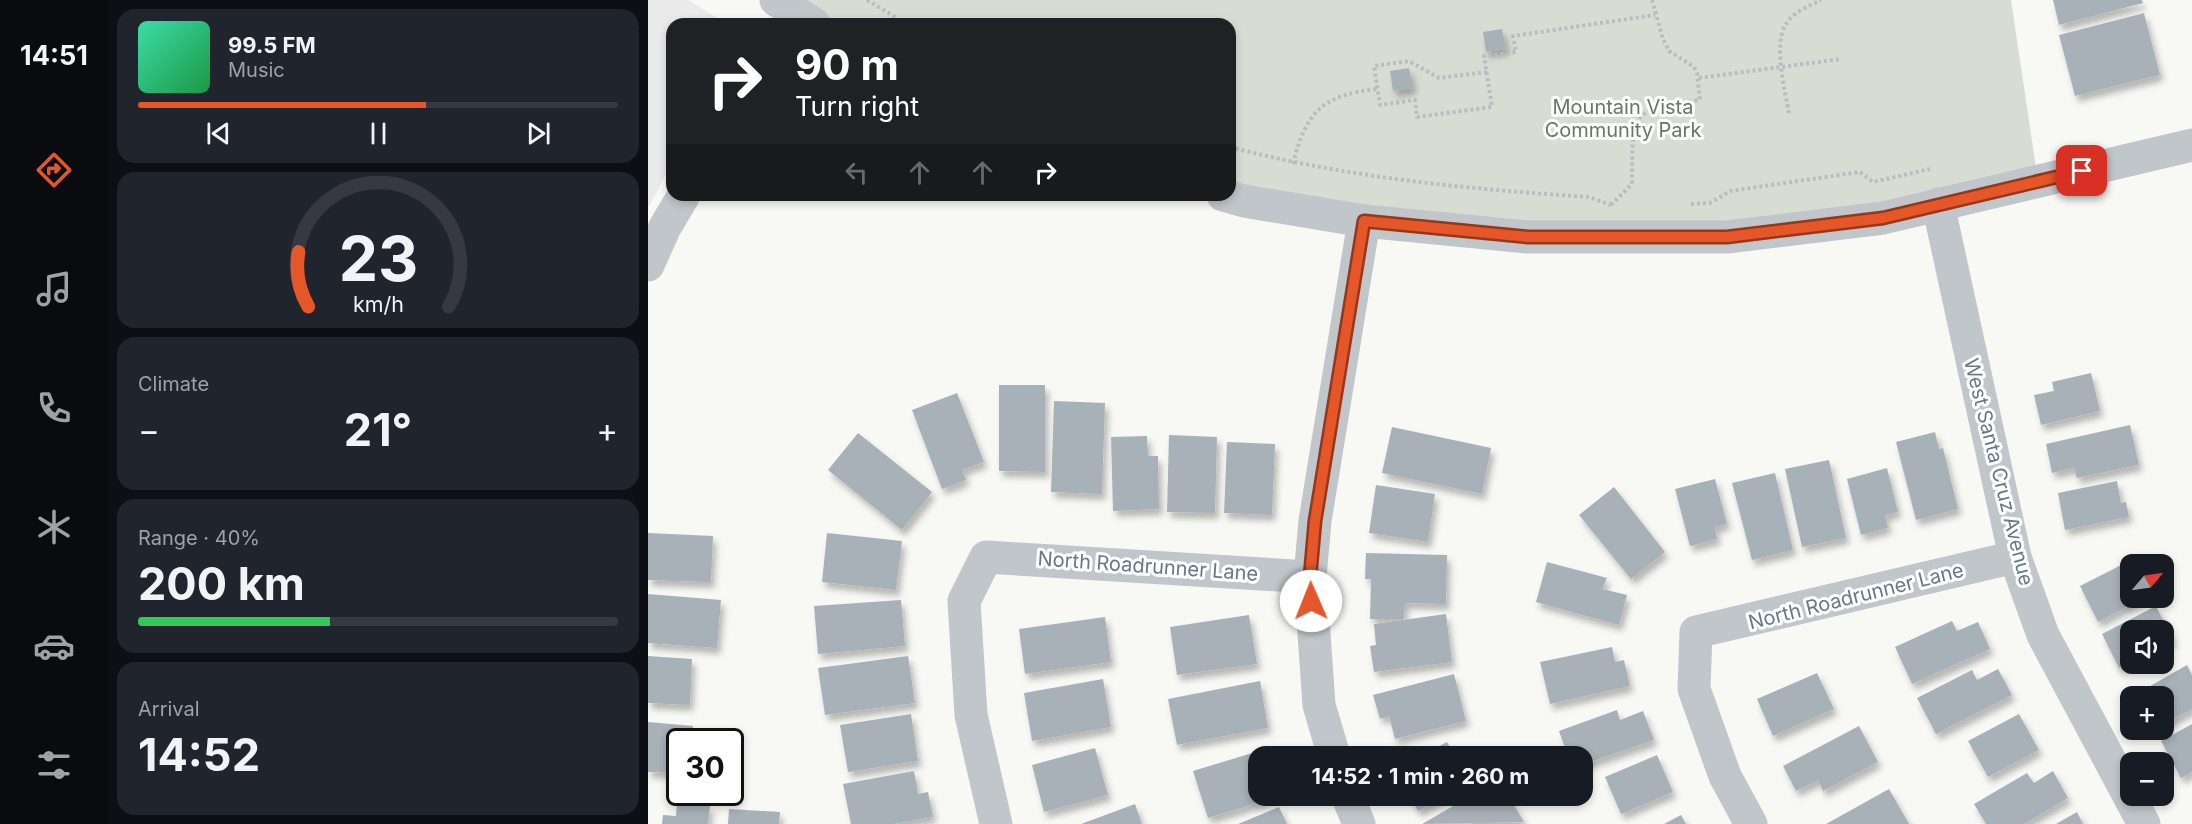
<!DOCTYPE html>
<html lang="en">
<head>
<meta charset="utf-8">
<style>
	body { margin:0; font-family:Inter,sans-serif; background:#20242c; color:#f1f3f6; height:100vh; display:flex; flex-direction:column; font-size:22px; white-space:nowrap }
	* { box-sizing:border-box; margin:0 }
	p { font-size:20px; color:#9ea1a6 }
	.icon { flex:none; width:33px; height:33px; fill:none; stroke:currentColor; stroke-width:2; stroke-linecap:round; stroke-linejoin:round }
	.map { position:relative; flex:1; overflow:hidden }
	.sheet { display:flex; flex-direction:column; gap:9px; padding:9px; background:#0d0f14; width:540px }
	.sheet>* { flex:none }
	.top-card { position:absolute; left:18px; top:18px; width:570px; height:183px; border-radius:18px; box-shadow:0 3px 9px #0003; background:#202124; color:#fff; overflow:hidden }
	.needle { width:39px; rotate:61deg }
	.tools { position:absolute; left:1472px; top:554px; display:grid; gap:12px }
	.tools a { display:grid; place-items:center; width:54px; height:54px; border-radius:12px; background:#171b24; box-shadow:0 3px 9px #0003; font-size:30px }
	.speed { position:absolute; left:18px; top:728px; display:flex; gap:12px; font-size:30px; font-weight:700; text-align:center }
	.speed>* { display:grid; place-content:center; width:78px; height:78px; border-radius:50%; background:#171b24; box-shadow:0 3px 9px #0003; line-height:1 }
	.speed .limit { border:3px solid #111; border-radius:9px; background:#fff; color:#111 }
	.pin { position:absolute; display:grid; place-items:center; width:51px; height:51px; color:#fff; margin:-26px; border-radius:12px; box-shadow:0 3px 9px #0006 }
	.me { position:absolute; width:66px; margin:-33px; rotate:359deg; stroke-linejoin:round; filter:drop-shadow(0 0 4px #0008) }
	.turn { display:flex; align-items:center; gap:21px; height:126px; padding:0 30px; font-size:27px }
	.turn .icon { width:78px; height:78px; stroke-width:2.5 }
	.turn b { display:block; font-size:42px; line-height:51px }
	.lanes { display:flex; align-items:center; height:57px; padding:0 30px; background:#0003; justify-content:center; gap:30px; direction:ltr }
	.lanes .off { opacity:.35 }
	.big { font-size:45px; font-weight:700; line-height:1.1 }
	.sheet .widget { flex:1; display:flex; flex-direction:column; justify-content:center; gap:9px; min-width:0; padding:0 21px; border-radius:18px; background:#20242c }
	.sheet .dial { align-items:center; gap:0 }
	.dial svg { height:156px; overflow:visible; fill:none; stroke:#363941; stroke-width:7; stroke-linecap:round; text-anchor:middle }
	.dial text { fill:#f1f3f6; stroke:none }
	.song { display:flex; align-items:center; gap:18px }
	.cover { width:72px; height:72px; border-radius:9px; background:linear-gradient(135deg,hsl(160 70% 55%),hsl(140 70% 35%)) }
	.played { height:6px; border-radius:3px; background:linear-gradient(90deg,#e55628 60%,#363941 60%) }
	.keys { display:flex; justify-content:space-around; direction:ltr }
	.heat { display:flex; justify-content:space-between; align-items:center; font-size:33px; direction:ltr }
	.charge { height:9px; border-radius:4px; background:linear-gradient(90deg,#34c759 40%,#363941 0) }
	.trip { position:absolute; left:600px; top:746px; width:345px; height:60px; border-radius:18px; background:#171b24; box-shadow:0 3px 9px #0003; font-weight:700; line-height:60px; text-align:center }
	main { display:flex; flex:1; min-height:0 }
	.dock { display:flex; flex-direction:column; width:108px; justify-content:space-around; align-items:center; background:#090b0e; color:#9ea1a6 }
	.dock .icon { width:42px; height:42px }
	.dock .current { color:#e55628 }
	.dock b { font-size:27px; color:#f1f3f6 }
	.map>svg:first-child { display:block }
</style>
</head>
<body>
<main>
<nav class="dock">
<b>14:51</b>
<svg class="icon current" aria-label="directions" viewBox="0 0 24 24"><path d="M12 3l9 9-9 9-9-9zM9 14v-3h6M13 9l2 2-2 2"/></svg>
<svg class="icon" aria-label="music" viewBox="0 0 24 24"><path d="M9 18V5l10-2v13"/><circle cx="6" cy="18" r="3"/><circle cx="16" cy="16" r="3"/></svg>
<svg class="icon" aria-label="phone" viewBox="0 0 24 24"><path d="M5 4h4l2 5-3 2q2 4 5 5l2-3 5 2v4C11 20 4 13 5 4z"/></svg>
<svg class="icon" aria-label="climate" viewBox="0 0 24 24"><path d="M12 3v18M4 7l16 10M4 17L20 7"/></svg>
<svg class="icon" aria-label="car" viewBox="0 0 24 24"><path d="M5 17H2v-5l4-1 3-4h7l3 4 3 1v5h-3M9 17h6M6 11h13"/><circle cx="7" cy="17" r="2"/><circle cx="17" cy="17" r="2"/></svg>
<svg class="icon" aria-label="filters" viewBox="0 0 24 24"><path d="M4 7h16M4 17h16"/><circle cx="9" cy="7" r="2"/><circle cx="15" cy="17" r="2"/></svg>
</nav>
<section class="sheet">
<div class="widget">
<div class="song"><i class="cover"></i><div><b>99.5 FM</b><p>Music</p></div></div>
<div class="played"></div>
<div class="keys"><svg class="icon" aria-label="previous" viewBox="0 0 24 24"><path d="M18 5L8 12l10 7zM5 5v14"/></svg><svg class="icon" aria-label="pause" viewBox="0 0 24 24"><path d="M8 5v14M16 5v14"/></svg><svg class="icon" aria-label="next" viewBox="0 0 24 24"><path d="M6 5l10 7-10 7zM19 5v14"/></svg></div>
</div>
<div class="widget dial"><svg viewBox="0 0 100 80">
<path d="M14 69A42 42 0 1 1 86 69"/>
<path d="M14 69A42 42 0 0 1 9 41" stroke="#e55628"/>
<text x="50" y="56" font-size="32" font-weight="700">23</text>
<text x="50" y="72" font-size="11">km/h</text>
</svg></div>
<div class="widget"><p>Climate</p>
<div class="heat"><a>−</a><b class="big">21°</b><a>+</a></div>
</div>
<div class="widget"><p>Range · 40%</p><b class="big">200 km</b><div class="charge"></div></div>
<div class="widget"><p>Arrival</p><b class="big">14:52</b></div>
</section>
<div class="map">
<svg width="1544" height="824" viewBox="0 0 1544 824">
	<defs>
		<filter id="shadow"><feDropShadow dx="3.5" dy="6" stdDeviation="3" flood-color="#0004"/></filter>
	</defs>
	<rect width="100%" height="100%" fill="#f8f8f5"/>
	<path fill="#e9eae9" d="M0,0H40L79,24H24V163L0,208Z"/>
	<path fill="#d8ddd4" d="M128,0H1363L1390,181L1012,239L582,195V24H166Z"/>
	<path fill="#a8b1b7" filter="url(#shadow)" d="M1405,0H1494L1495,3L1411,25Z
		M1496,13L1512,75L1427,96L1411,35Z
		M854,29L858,49L838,52L835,32Z
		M761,68L765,88L745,91L742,71Z
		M1443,373L1452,411L1393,425L1386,395L1406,391L1404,382Z
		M351,385H397V472L351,471Z
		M309,393L336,462L314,470L318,480L294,489L264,410Z
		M406,401L457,403L454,494L403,492Z
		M1482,425L1491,465L1429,478L1426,468L1404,473L1398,444Z
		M744,427L843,448L834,494L734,473Z
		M1287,432L1291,449L1295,448L1310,509L1268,520L1248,442Z
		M210,433L284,492L254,530L180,470Z
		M521,435L569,437L567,513L519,512Z
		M499,436L500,456H510L511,509L465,511L463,437Z
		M579,442L627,444L624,515L576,513Z
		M1181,460L1198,538L1154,547L1137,469Z
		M1239,468L1250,512L1237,515L1240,528L1213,535L1199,479Z
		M1127,473L1145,550L1104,560L1084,483Z
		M1067,479L1079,524L1067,527L1069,539L1042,546L1027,489Z
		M1469,481L1473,503L1478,502L1481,517L1417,530L1410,493Z
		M728,485L787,494L780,542L721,533Z
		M966,487L1017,552L983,579L931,515Z
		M0,533L65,536L63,582L0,580Z
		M179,533L254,541L248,590L174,582Z
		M718,553L799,555L798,604L757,603L756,619H722L723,579H717Z
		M1485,559L1488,564H1482V597H1498L1450,622L1432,586Z
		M899,562L959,578L954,589L979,595L971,625L888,602Z
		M0,594L73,600L69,648L0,643Z
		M253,600L257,646L170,654L166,606Z
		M1508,606L1525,640L1515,645V630H1482V662L1471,668L1454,634Z
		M798,614L804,662L726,672L722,646L728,645L726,624Z
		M601,615L609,664L529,675L522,627Z
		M457,617L463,662L377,674L371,629Z
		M1304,621L1309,631L1330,622L1342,649L1264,684L1247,647Z
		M964,647L967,662L976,660L982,686L902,704L892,662Z
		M0,656L44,659L42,705L0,703Z
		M260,656L267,703L177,715L170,668Z
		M1539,665L1544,675V709L1515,725V696H1491L1490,693Z
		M1350,669L1364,695L1288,734L1269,698L1324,670L1329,680Z
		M1169,673L1186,709L1125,736L1109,699Z
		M806,674L818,721L747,739L741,716L732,719L725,695Z
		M455,679L463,727L384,741L376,693Z
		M612,681L620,728L529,745L520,699Z
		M969,710L972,720L995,711L1006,740L934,765V756H920L911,731Z
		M263,714L270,761L200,772L192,725Z
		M1371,714L1391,750L1340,777L1320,741Z
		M0,722L45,726L43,741H32V773L0,772Z
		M1544,724V772L1533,778L1513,741Z
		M1211,726L1230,762L1175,791L1170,780L1148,791L1135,766Z
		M799,742L807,756H772Z
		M624,747L627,756H610V795L629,797L560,818L545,771Z
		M447,748L460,795L396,812L384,765Z
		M1009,755L1025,792L973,814L957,777Z
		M266,771L270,794L280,792L285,817L246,824H203L195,784Z
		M1405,771L1420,798L1376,824H1338L1326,804L1379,773L1386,783Z
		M1241,789L1261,824H1178Z
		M761,795H801L770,811Z
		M824,795H860L876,822L774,824Z
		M29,803L62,806L60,824H14L15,815L28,816Z
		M487,804L494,824H433Z
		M631,807L639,824H590Z
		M81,809L132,812L131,824H80Z
		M1429,812L1435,824H1408Z
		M1033,815L1038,824H1016Z"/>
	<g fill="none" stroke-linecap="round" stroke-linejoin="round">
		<path stroke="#b9bdc0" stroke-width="4" stroke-dasharray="3 3" stroke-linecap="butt" d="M219,0L249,18L252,24
			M839,72L791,78L761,61L726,66L732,105L767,100L769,117L844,107L836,56L868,52L865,36L1007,15
			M1051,78L1193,59
			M1141,113C1137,90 1125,44 1138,24C1145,12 1161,6 1173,0
			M582,147C700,178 820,189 941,197L963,205
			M645,164C658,111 675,95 729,89
			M1043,204L1062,203L1082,191L1212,172L1225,182L1282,169
			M963,205L984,184C985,113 978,110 1052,100L1049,73L1046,67L1021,51L1015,39L1004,0"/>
		<path stroke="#c1c6ca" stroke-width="33" d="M128,0L166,24
			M575,195L596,201L716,221L880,237H1079L1235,218L1544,145
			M1290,204L1367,557L1395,635L1496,824
			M0,265L17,227L36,195
			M686,756L671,705L662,577L667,521L716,221
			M699,795L711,824
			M348,824L323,715L316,601L338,557L662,577
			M1103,824L1077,776L1046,689L1048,632L1367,557"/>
	</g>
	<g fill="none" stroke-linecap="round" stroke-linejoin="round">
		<g stroke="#95381a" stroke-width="15">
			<path id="route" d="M663,601L662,577L667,521L716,221L880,237H1079L1235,218L1434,171"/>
		</g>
		<use href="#route" stroke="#e55628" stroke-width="10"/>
	</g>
	<g text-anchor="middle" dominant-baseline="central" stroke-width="6" stroke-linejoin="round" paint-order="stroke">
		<g font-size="20" fill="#667962" stroke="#fff">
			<text x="975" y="107">Mountain Vista<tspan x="975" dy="23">Community Park</tspan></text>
		</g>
		<g font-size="20" fill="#677887" stroke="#fff">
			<text transform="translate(1351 472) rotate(76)">West Santa Cruz Avenue</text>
			<text transform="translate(500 566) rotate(4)">North Roadrunner Lane</text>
			<text transform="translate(1208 596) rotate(-14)">North Roadrunner Lane</text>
		</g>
	</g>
</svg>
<div class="tools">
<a><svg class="needle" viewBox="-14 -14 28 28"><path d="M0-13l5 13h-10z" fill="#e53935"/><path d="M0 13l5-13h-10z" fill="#9ea1a6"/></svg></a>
<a><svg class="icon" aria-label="sound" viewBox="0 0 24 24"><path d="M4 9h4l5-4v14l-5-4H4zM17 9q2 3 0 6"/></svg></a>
<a>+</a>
<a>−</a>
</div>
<div class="speed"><div class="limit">30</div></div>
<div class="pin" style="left:1434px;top:171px;background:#d93025"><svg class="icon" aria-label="arrive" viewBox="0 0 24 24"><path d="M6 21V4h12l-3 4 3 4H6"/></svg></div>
<svg class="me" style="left:663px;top:601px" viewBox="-20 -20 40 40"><circle r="19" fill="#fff"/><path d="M0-13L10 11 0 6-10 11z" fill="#e55628"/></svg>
<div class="trip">14:52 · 1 min · 260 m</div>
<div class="top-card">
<div class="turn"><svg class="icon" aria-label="right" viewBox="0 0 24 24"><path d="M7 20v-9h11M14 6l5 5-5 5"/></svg><div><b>90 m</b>Turn right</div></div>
<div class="lanes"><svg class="icon off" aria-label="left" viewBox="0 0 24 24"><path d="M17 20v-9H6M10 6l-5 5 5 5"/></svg><svg class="icon off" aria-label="ahead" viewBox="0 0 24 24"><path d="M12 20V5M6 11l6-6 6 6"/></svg><svg class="icon off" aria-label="ahead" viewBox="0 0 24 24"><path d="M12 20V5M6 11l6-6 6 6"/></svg><svg class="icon" aria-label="right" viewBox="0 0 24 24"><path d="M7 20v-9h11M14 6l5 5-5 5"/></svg></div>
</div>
</div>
</main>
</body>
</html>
